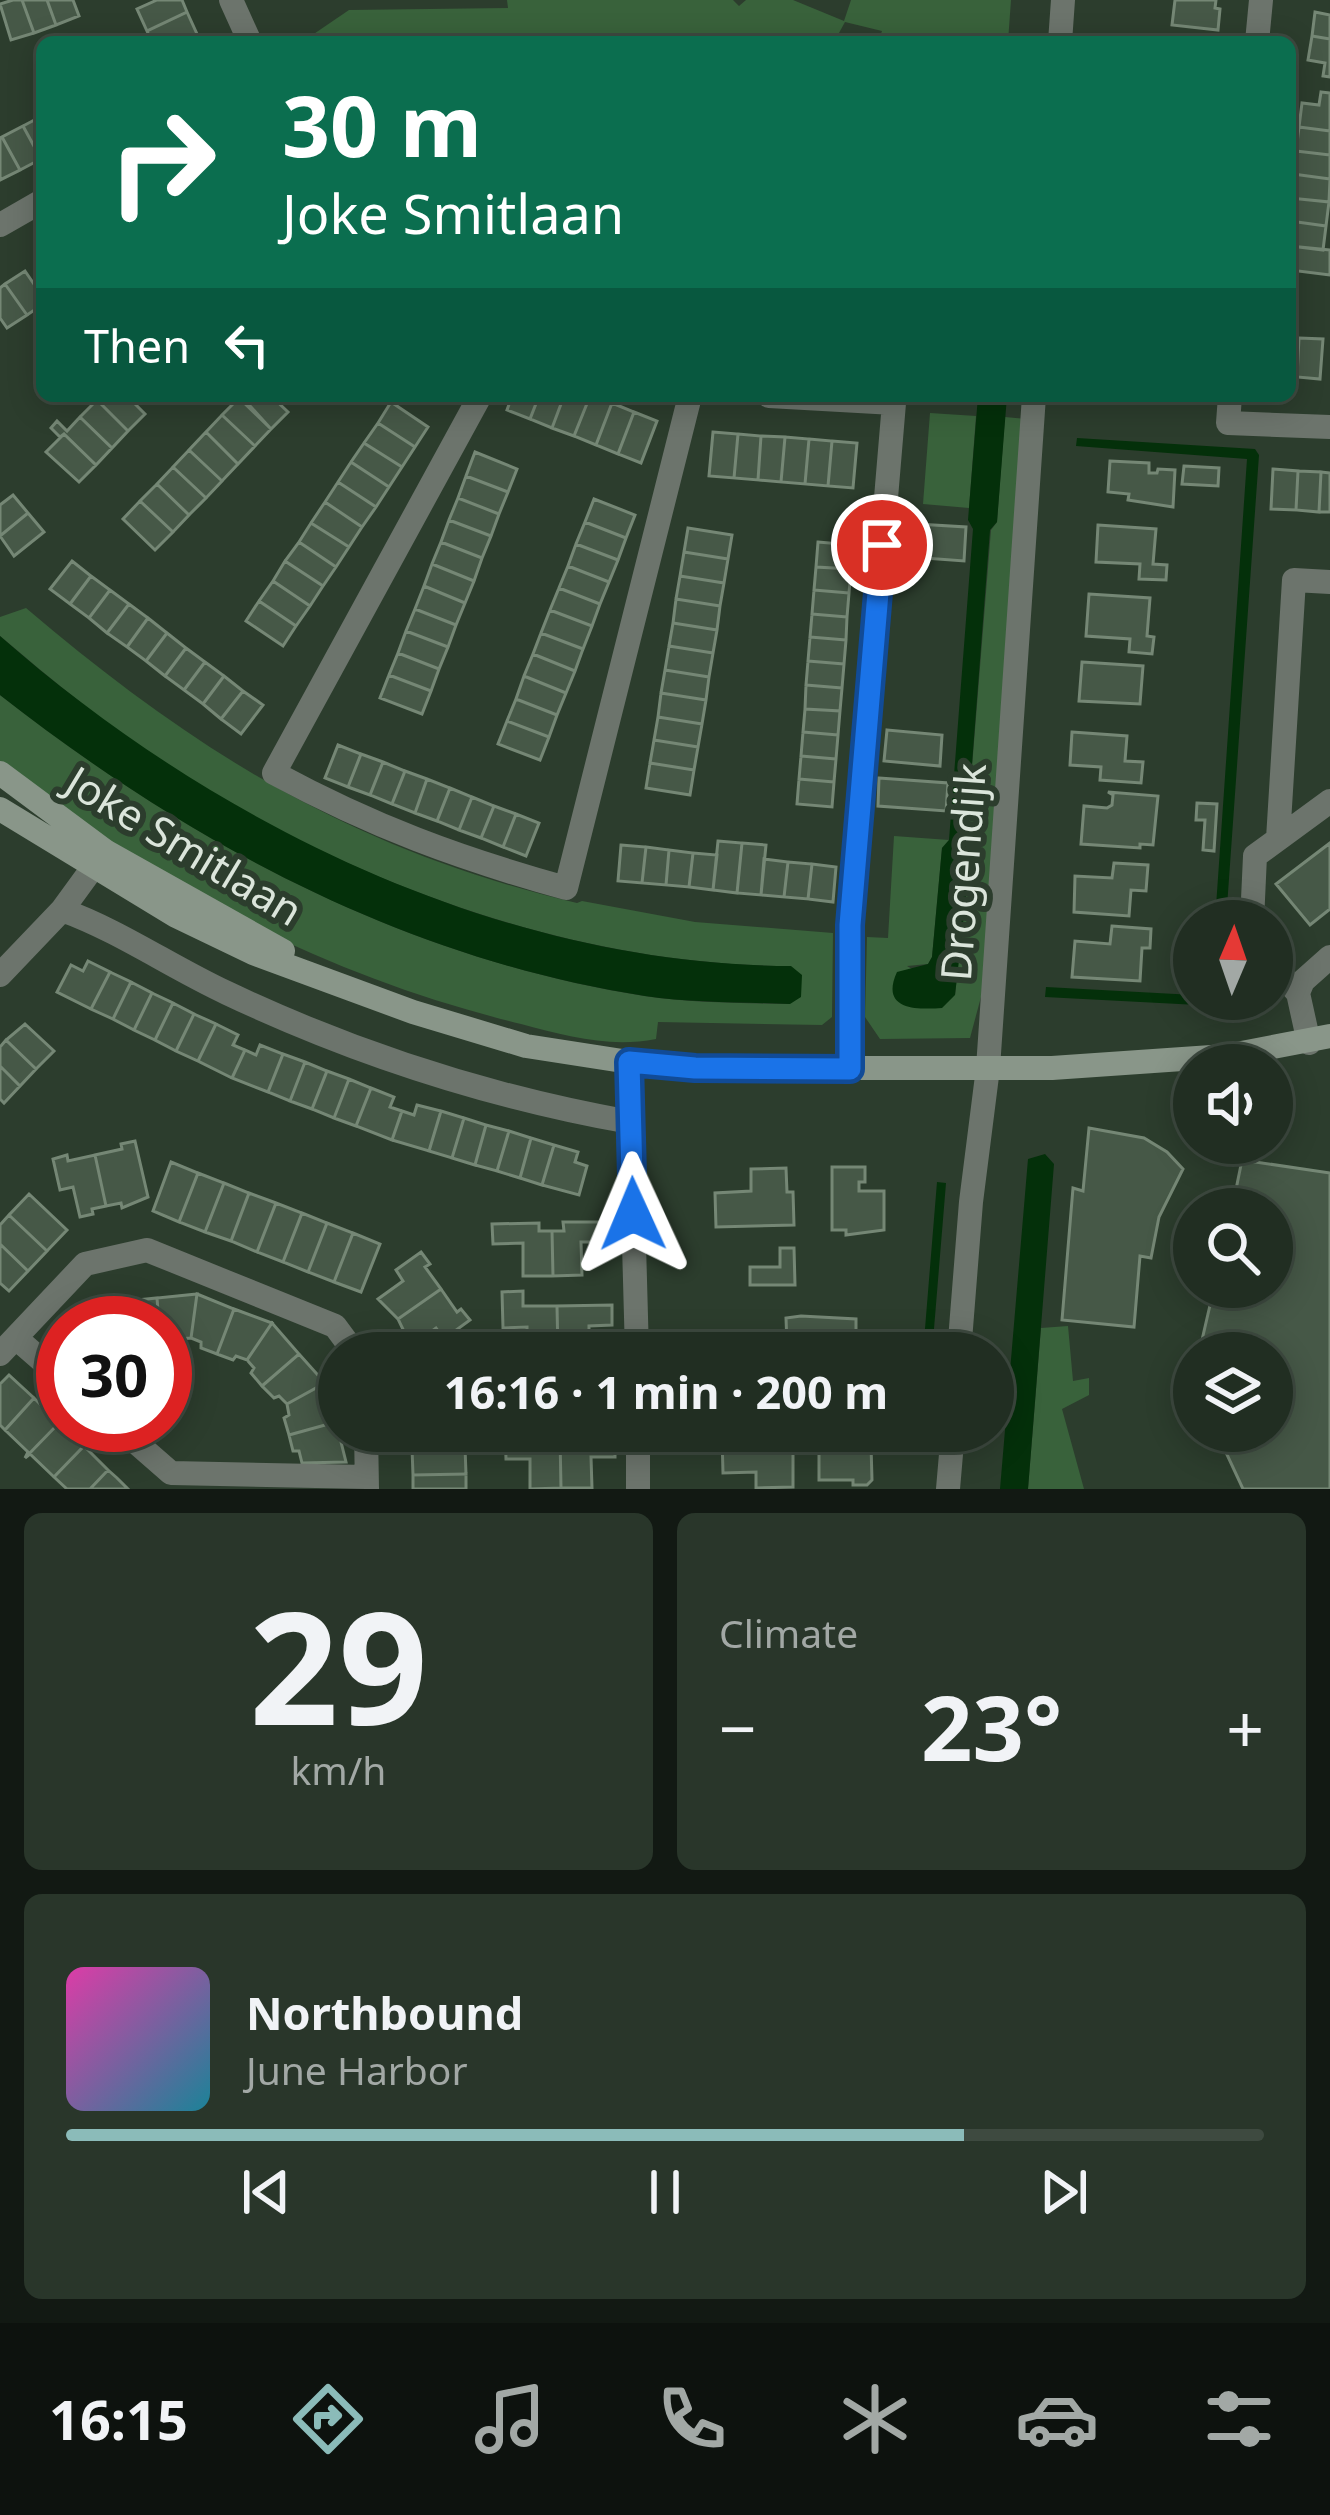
<!DOCTYPE html>
<html lang="en">
<head>
<meta charset="utf-8">
<style>
	body { margin:0; font-family:"Noto Sans",sans-serif; background:#29362a; color:#f1f3f6; height:100vh; display:flex; flex-direction:column; font-size:45px; white-space:nowrap }
	* { box-sizing:border-box; margin:0 }
	p { font-size:39px; color:#a2a8a5 }
	.icon { flex:none; width:66px; height:66px; fill:none; stroke:currentColor; stroke-width:2; stroke-linecap:round; stroke-linejoin:round }
	.map { position:relative; height:1489px; overflow:hidden }
	.panel { display:flex; flex-direction:column; gap:24px; padding:24px; background:#121913; flex:1 }
	.panel>* { flex:none }
	.hud { position:absolute; left:36px; top:36px; width:1260px; height:366px; border-radius:18px; box-shadow:0 6px 30px #0003,0 0 0 3px #3e4a40; background:#0b6e4f; color:#fff; overflow:hidden }
	.needle { width:78px; rotate:2deg }
	.controls { position:absolute; left:1173px; top:900px; display:grid; gap:24px }
	.controls a { display:grid; place-items:center; width:120px; height:120px; border-radius:50%; background:#212e22; box-shadow:0 6px 30px #0003,0 0 0 3px #3e4a40; font-size:60px }
	.speed { position:absolute; left:36px; top:1296px; display:flex; gap:24px; font-size:60px; font-weight:700; text-align:center }
	.speed>* { display:grid; place-content:center; width:156px; height:156px; border-radius:50%; background:#212e22; box-shadow:0 6px 30px #0003,0 0 0 3px #3e4a40; line-height:1 }
	.speed .limit { border:18px solid #d22; background:#fff; color:#111 }
	.pin { position:absolute; display:grid; place-items:center; width:102px; height:102px; color:#fff; margin:-51px; border:6px solid #fff; border-radius:50%; box-shadow:0 3px 12px #0007 }
	.me { position:absolute; width:132px; margin:-66px; rotate:359deg; stroke-linejoin:round; filter:drop-shadow(0 0 9px #0008) }
	.turn { display:flex; align-items:center; gap:42px; height:252px; padding:0 48px; font-size:54px }
	.turn .icon { width:156px; height:156px; stroke-width:2.5 }
	.turn b { display:block; font-size:84px; line-height:102px }
	.then { display:flex; align-items:center; height:114px; padding:0 48px; background:#0003; gap:24px; font-size:45px }
	.big { font-size:90px; font-weight:700; line-height:1.1 }
	.panel .card { flex:1; display:flex; flex-direction:column; justify-content:center; gap:18px; min-width:0; padding:0 42px; border-radius:18px; background:#29362a }
	.panel .dial { align-items:center; gap:0 }
	.dial b { font-size:156px; line-height:1 }
	.song { display:flex; align-items:center; gap:36px }
	.cover { width:144px; height:144px; border-radius:18px; background:linear-gradient(135deg,hsl(320 70% 55%),hsl(190 70% 35%)) }
	.played { height:12px; border-radius:6px; background:linear-gradient(90deg,#8bbbb9 75%,#3e4a40 75%) }
	.keys { display:flex; justify-content:space-around; direction:ltr }
	.heat { display:flex; justify-content:space-between; align-items:center; font-size:66px; direction:ltr }
	.panel .tiles { flex:1; display:grid; gap:24px; grid-template-columns:1fr 1fr }
	.card:last-child { grid-column:span 2 }
	.trip { position:absolute; left:318px; top:1332px; width:696px; height:120px; border-radius:60px; background:#212e22; box-shadow:0 6px 30px #0003,0 0 0 3px #3e4a40; font-weight:700; line-height:120px; text-align:center }
	.tabs { display:flex; height:192px; justify-content:space-around; align-items:center; background:#0d120e; color:#a2a8a5 }
	.tabs .icon { width:84px; height:84px }
	.tabs .on { color:#8bbbb9 }
	.tabs b { font-size:54px; color:#f1f3f6 }
	.map>svg:first-child { display:block }
</style>
</head>
<body>
<div class="map">
<svg width="1330" height="1489" viewBox="0 0 1330 1489">
	<rect width="100%" height="100%" fill="#2c3d2d"/>
	<path fill="#39623b" d="M507,0H733L739,6L746,0H793L844,21L851,0H1011L1008,42H878L882,31L845,22L834,42H302L349,10L508,8Z
		M930,413L976,416L969,508L923,504Z
		M1005,417L1026,419L985,982L970,1038L880,1039L865,1017L867,937L888,938L894,836L949,840L942,848L932,957L928,964L907,966L955,995L971,851L966,842L991,530L997,522Z
		M26,608C198,754 355,851 577,903L582,901L695,922L833,933L832,1017L822,1025L658,1022L656,1039C609,1048 567,1036 521,1024C389,992 258,937 143,864C94,833 47,797 0,764V695C189,843 404,958 644,996C692,1003 741,1003 790,1004L791,966C568,965 343,880 158,759C102,722 51,679 0,636V617Z
		M1068,1326L1073,1381L1089,1378V1395L1062,1409L1084,1489H1028L1041,1328Z"/>
	<path fill="#04300a" d="M978,396H1007L997,522L990,530L966,842L971,851L955,995L942,1008C915,1010 880,1009 897,972L928,964L932,957L942,848L949,840L973,529L968,520Z
		M1077,438L1255,449L1259,455L1226,921H1215L1247,459L1076,446Z
		M0,636C214,824 501,965 791,966L802,975L801,997L790,1004C742,1002 693,1003 645,996C405,959 189,843 0,695Z
		M1046,987L1194,995V999H1221L1217,1006L1045,997Z
		M1045,1154L1054,1164L1028,1489H1000L1028,1159Z
		M937,1182L946,1183L932,1353H923Z"/>
	<path fill="#465847" stroke="#758775" stroke-width="3" d="M13,0H22L34,33L11,40L0,4Z
		M22,0H47L56,25L34,33Z
		M47,0H73L79,16L56,25Z
		M157,0H182L187,12L147,31L137,9Z
		M1175,0H1216L1215,8L1220,9L1218,30L1172,25Z
		M187,12L197,34L178,42H152L147,31Z
		M1315,12L1330,15V39L1312,36Z
		M1312,36L1330,39V77L1323,76L1325,63L1308,60Z
		M1321,92L1330,93V131L1299,127L1302,103L1319,105Z
		M42,116V158L41,159L23,126Z
		M23,126L41,159L20,170L2,137Z
		M1299,127L1330,131V155L1296,151Z
		M2,137L20,170L0,180V138Z
		M1296,151L1330,155V179L1293,174Z
		M1293,174L1330,179L1329,202L1290,198Z
		M1290,198L1329,202L1326,226L1290,221Z
		M1290,221L1326,226L1323,250L1290,246Z
		M1290,246L1330,250V275L1290,270Z
		M25,271L42,296V305L27,315L5,284Z
		M5,284L27,315L7,328L0,318V288Z
		M1299,338L1323,339L1320,379L1297,377Z
		M86,396H127L145,414L128,431L97,400L93,403Z
		M241,396H271L288,412L271,429Z
		M512,396H539L530,419L507,410Z
		M539,396H564L552,428L530,419Z
		M564,396H590L574,436L552,428Z
		M590,396L612,403L596,445L574,436Z
		M239,398L271,429L255,446L222,415Z
		M97,400L128,431L112,448L80,417Z
		M391,402L428,427L415,447L378,423Z
		M612,403L634,412L618,454L596,445Z
		M634,412L657,421L641,463L618,454Z
		M222,415L255,446L238,464L206,432Z
		M80,417L112,448L96,465L64,434L60,437L51,428L57,421L67,431Z
		M378,423L415,447L402,467L364,443Z
		M206,432L238,464L222,481L189,450Z
		M713,432L738,434L734,478L709,476Z
		M64,434L96,465L79,482L46,452Z
		M738,434L761,436L758,480L734,478Z
		M761,436L785,437L781,482L758,480Z
		M785,437L809,439L805,484L781,482Z
		M809,439L832,441L828,486L805,484Z
		M832,441L857,443L853,488L828,486Z
		M364,443L402,467L389,487L351,462Z
		M189,450L222,481L206,498L173,467Z
		M475,452L517,469L508,492L466,476Z
		M1110,461L1149,463V473H1157L1158,469L1175,470L1173,507L1128,500L1129,494L1108,492Z
		M351,462L389,487L376,507L338,482Z
		M1184,466L1219,468L1218,486L1182,484Z
		M173,467L206,498L189,515L157,484Z
		M1273,469L1298,471L1296,510L1271,509Z
		M1298,471L1321,472L1319,512L1296,510Z
		M1321,472L1330,473V512H1319Z
		M466,476L508,492L499,514L458,498Z
		M338,482L376,507L362,527L325,502Z
		M157,484L189,515L173,532L140,501Z
		M13,495L28,513L0,536V505Z
		M458,498L499,514L491,536L449,520Z
		M594,499L635,515L626,538L585,522Z
		M140,501L173,532L155,550L123,519Z
		M325,502L362,527L349,547L311,523Z
		M28,513L44,532L14,556L0,536Z
		M449,520L491,536L482,558L441,542Z
		M585,522L626,538L618,560L576,544Z
		M311,523L349,547L336,567L299,542Z
		M900,523L966,527L964,561L898,556Z
		M1098,525L1156,529L1153,564L1167,565L1166,580L1139,579L1140,564L1096,562Z
		M688,528L732,535L728,559L684,552Z
		M299,542L336,567L323,586L285,561Z
		M441,542L482,558L474,581L432,564Z
		M818,542L853,545L851,569L816,567Z
		M576,544L618,560L609,582L568,566Z
		M684,552L728,559L724,583L680,576Z
		M72,561L91,576L70,604L50,589Z
		M285,561L323,586L310,606L273,581Z
		M432,564L474,581L465,603L424,586Z
		M568,566L609,582L600,604L559,588Z
		M816,567L851,569L849,593L814,590Z
		M91,576L110,590L89,618L70,604Z
		M680,576L724,583L720,606L676,599Z
		M273,581L310,606L296,626L259,601Z
		M424,586L465,603L456,625L415,609Z
		M559,588L600,604L592,626L550,610Z
		M110,590L129,604L107,633L89,618Z
		M814,590L849,593L847,617L812,614Z
		M1089,594L1150,598L1147,636L1154,637L1152,654L1129,652L1130,639L1086,636Z
		M676,599L720,606L717,630L673,623Z
		M259,601L296,626L283,646L246,621Z
		M129,604L148,618L127,647L107,633Z
		M415,609L456,625L448,647L406,631Z
		M550,610L592,626L583,649L541,633Z
		M812,614L847,617L846,640L810,637Z
		M148,618L167,633L146,661L127,647Z
		M673,623L717,630L713,653L669,646Z
		M406,631L448,647L439,669L398,653Z
		M167,633L186,648L165,676L146,661Z
		M541,633L583,649L575,671L533,654Z
		M810,637L846,640L844,664L808,661Z
		M669,646L713,653L709,677L665,670Z
		M186,648L205,662L184,690L165,676Z
		M398,653L439,669L431,691L389,675Z
		M533,654L575,671L566,693L524,676Z
		M808,661L844,664L842,688L806,685Z
		M205,662L224,676L203,704L184,690Z
		M1082,662L1143,666L1140,704L1079,701Z
		M665,670L709,677L706,700L661,693Z
		M389,675L431,691L422,714L380,698Z
		M224,676L243,691L221,719L203,704Z
		M524,676L566,693L557,715L516,699Z
		M806,685L842,688L840,711L805,709Z
		M243,691L263,705L241,734L221,719Z
		M661,693L706,700L702,724L658,717Z
		M516,699L557,715L549,737L507,721Z
		M805,709L840,711L838,735L803,732Z
		M658,717L702,724L698,747L654,740Z
		M507,721L549,737L540,760L498,744Z
		M887,730L942,735L940,766L884,761Z
		M803,732L838,735L836,759L801,756Z
		M1072,732L1127,736L1125,761L1143,762L1141,783L1100,780L1101,767L1070,765Z
		M654,740L698,747L694,770L650,763Z
		M338,745L361,754L348,787L325,778Z
		M361,754L383,762L370,795L348,787Z
		M801,756L836,759L834,782L799,779Z
		M383,762L405,771L392,804L370,795Z
		M650,763L694,770L690,795L646,788Z
		M405,771L427,779L415,813L392,804Z
		M879,778L948,783L946,811L878,806Z
		M427,779L450,788L437,821L415,813Z
		M799,779L834,782L832,807L797,804Z
		M450,788L472,797L459,830L437,821Z
		M1108,792L1158,796L1153,845L1140,844V848L1081,844L1084,806L1107,808L1112,805L1113,795Z
		M472,797L494,806L481,838L459,830Z
		M1197,803L1217,804L1214,851L1203,850L1205,820H1196Z
		M494,806L516,814L503,847L481,838Z
		M516,814L539,823L526,856L503,847Z
		M718,841L742,843L737,893L713,890Z
		M742,843L766,845L761,895L737,893Z
		M1330,843V909L1310,925L1276,884Z
		M621,845L646,847L642,883L618,881Z
		M646,847L669,850L666,885L642,883Z
		M669,850L693,853L689,887L666,885Z
		M693,853L717,855L713,890L689,887Z
		M764,859L788,862L784,897L761,895Z
		M788,862L812,864L808,899L784,897Z
		M1114,863L1148,865L1146,891L1131,890L1129,916L1074,912L1075,876L1112,878Z
		M812,864L836,867L833,902L808,899Z
		M1112,926L1151,929L1150,948H1142L1140,981L1072,977L1075,941L1110,944Z
		M88,961L110,972L91,1009L57,992L71,965L83,971Z
		M110,972L131,982L113,1019L91,1009Z
		M131,982L152,993L134,1030L113,1019Z
		M152,993L173,1003L155,1040L134,1030Z
		M173,1003L194,1014L176,1051L155,1040Z
		M194,1014L216,1024L198,1061L176,1051Z
		M25,1024L54,1051L36,1069L6,1040Z
		M216,1024L238,1035L233,1045L245,1050L232,1078L198,1061Z
		M6,1040L36,1069L20,1086L0,1066V1047Z
		M260,1045L283,1054L268,1092L232,1078L245,1050L256,1055Z
		M283,1054L305,1062L290,1101L268,1092Z
		M305,1062L327,1071L312,1109L290,1101Z
		M0,1066L20,1086L4,1103L0,1099Z
		M327,1071L349,1079L334,1118L312,1109Z
		M349,1079L371,1088L356,1126L334,1118Z
		M371,1088L394,1097L390,1107L402,1111L392,1140L356,1126Z
		M417,1105L441,1111L429,1151L392,1140L402,1111L414,1115Z
		M441,1111L464,1118L452,1158L429,1151Z
		M464,1118L486,1125L475,1165L452,1158Z
		M486,1125L509,1131L497,1171L475,1165Z
		M1089,1128L1144,1138L1167,1152L1183,1169L1159,1217L1151,1258L1140,1256L1134,1327L1062,1320L1073,1188L1083,1191Z
		M509,1131L531,1138L520,1178L497,1171Z
		M531,1138L554,1145L542,1185L520,1178Z
		M135,1141L148,1197L122,1208L121,1203L106,1206L95,1155L122,1149L121,1144Z
		M554,1145L578,1152L575,1162L587,1166L579,1195L542,1185Z
		M67,1155L68,1161L95,1155L106,1206L92,1209L93,1214L80,1217L73,1187L60,1190L53,1159Z
		M1242,1160L1330,1173V1489H1243L1216,1431H1272V1353H1199L1214,1288L1272,1287V1209H1232Z
		M171,1162L198,1173L179,1222L153,1211Z
		M832,1167H865V1182H859V1191H884V1230L846,1235V1230H832Z
		M786,1168L787,1192H793L794,1225L716,1227L715,1193L751,1191V1169Z
		M198,1173L224,1183L205,1232L179,1222Z
		M224,1183L249,1193L231,1241L205,1232Z
		M249,1193L276,1203L257,1252L231,1241Z
		M29,1194L67,1230L47,1251L9,1215Z
		M276,1203L302,1213L283,1262L257,1252Z
		M302,1213L327,1223L308,1272L283,1262Z
		M9,1215L47,1251L28,1271L0,1244V1225Z
		M563,1222H610L611,1242H581L582,1275L553,1276L552,1231H564Z
		M327,1223L353,1233L334,1282L308,1272Z
		M539,1223V1231H552L553,1276H523V1243L493,1244L492,1224Z
		M353,1233L380,1244L361,1292L334,1282Z
		M0,1244L28,1271L9,1291L0,1283Z
		M780,1248H794L795,1285H750V1267H780Z
		M421,1252L430,1264L425,1267L441,1289L398,1319L378,1299L403,1281L396,1270Z
		M441,1289L457,1312L461,1309L470,1320L444,1339L436,1328L411,1346L398,1319Z
		M523,1291V1306H557L558,1353H527V1327L503,1328L502,1292Z
		M197,1294L234,1309L217,1354L201,1348V1342L191,1338Z
		M197,1294L191,1338L179,1339V1345L165,1346V1323H159L157,1298Z
		M157,1298L159,1323H124L117,1302Z
		M117,1302L124,1323H84Z
		M612,1305V1325L589,1326V1353H558L557,1306Z
		M234,1309L272,1323L247,1360L236,1356L233,1360L217,1354Z
		M801,1316L856,1319V1342H865V1353H795V1345L787,1344L786,1318Z
		M272,1323L299,1354L262,1386L251,1373L254,1368L247,1360Z
		M299,1354L325,1383L287,1404L279,1396L274,1398L262,1386Z
		M9,1375L34,1398L5,1430L0,1425V1384Z
		M325,1383L336,1422L289,1435L284,1418L289,1415L287,1404Z
		M34,1398L59,1423L25,1458L28,1452L5,1430Z
		M336,1422L346,1462L302,1463L299,1451H293L289,1435Z
		M59,1423L84,1446L54,1477L30,1454L25,1458Z
		M465,1431V1447L412,1448V1431Z
		M505,1431H530L531,1438L560,1437L561,1488L530,1489V1459H506Z
		M814,1432H836V1445H871L872,1480L867,1485H853V1480H819V1447H814Z
		M615,1436V1457H591L592,1488H561L560,1437Z
		M722,1436L793,1437V1487L756,1488V1472L723,1473Z
		M84,1446L108,1470L90,1489H67L54,1477Z
		M465,1447L466,1474L413,1475L412,1448Z
		M108,1470L117,1478L128,1489H90Z
		M466,1474V1489H413V1475Z"/>
	<g fill="none" stroke-linecap="round" stroke-linejoin="round">
		<path stroke="#6c746c" stroke-width="24" d="M231,0L250,42
			M1060,42L1063,0
			M1257,42L1261,0
			M0,225L42,201
			M480,396L274,773C372,826 458,858 566,888L690,396
			M769,396L894,403L850,925V1069
			M1230,396L1228,423L1330,427
			M1278,839L1294,580L1330,582
			M62,910C120,931 171,967 227,993C356,1054 490,1097 630,1122
			M1252,921L1255,856L1330,801
			M1272,965L1298,993L1309,1043
			M0,975L62,910L105,851
			M1298,993L1303,981L1330,957
			M629,1062L637,1353
			M16,1338L63,1379
			M959,1353L971,1202L988,1068L1034,396
			M0,1354L85,1264L147,1250L335,1326L355,1353
			M116,1425L171,1473L366,1477
			M366,1431L367,1489
			M638,1489V1431
			M948,1489L953,1431"/>
		<path stroke="#899689" stroke-width="24" d="M0,773L105,851L283,951
			M0,809L176,916L253,953L413,1012L526,1046L629,1062L695,1068H1052L1226,1056L1330,1036"/>
	</g>
	<g fill="none" stroke-linecap="round" stroke-linejoin="round">
		<g stroke="#114b97" stroke-width="30">
			<path id="route" d="M633,1214L629,1062L695,1068L850,1069V925L882,545"/>
		</g>
		<use href="#route" stroke="#1a73e8" stroke-width="21"/>
	</g>
	<g text-anchor="middle" dominant-baseline="central" stroke-width="12" stroke-linejoin="round" paint-order="stroke">
		<g font-size="42" fill="#dbe5db" stroke="#2c3d2d">
			<text transform="translate(185 845) rotate(31)">Joke Smitlaan</text>
			<text transform="translate(962 872) rotate(-86)">Drogendijk</text>
		</g>
	</g>
</svg>
<div class="controls">
<a><svg class="needle" viewBox="-14 -14 28 28"><path d="M0-13l5 13h-10z" fill="#e53935"/><path d="M0 13l5-13h-10z" fill="#a2a8a5"/></svg></a>
<a><svg class="icon" aria-label="sound" viewBox="0 0 24 24"><path d="M4 9h4l5-4v14l-5-4H4zM17 9q2 3 0 6"/></svg></a>
<a><svg class="icon" aria-label="search" viewBox="0 0 24 24"><circle cx="10" cy="10" r="6"/><path d="M15 15l6 6"/></svg></a>
<a><svg class="icon" aria-label="layers" viewBox="0 0 24 24"><path d="M12 4l9 5-9 5-9-5zM3 14l9 5 9-5"/></svg></a>
</div>
<div class="speed"><div class="limit">30</div></div>
<div class="pin" style="left:882px;top:545px;background:#d93025"><svg class="icon" aria-label="arrive" viewBox="0 0 24 24"><path d="M6 21V4h12l-3 4 3 4H6"/></svg></div>
<svg class="me" style="left:633px;top:1214px" viewBox="-20 -20 40 40"><path d="M0-17L14 15 0 8-14 15z" fill="#1a73e8" stroke="#fff" stroke-width="4"/></svg>
<div class="trip">16:16 · 1 min · 200 m</div>
<div class="hud">
<div class="turn"><svg class="icon" aria-label="right" viewBox="0 0 24 24"><path d="M7 20v-9h11M14 6l5 5-5 5"/></svg><div><b>30 m</b>Joke Smitlaan</div></div>
<div class="then">Then<svg class="icon" aria-label="left" viewBox="0 0 24 24"><path d="M17 20v-9H6M10 6l-5 5 5 5"/></svg></div>
</div>
</div>
<section class="panel">
<div class="tiles">
<div class="card dial"><b>29</b><p>km/h</p></div>
<div class="card"><p>Climate</p>
<div class="heat"><a>−</a><b class="big">23°</b><a>+</a></div>
</div>
<div class="card">
<div class="song"><i class="cover"></i><div><b>Northbound</b><p>June Harbor</p></div></div>
<div class="played"></div>
<div class="keys"><svg class="icon" aria-label="previous" viewBox="0 0 24 24"><path d="M18 5L8 12l10 7zM5 5v14"/></svg><svg class="icon" aria-label="pause" viewBox="0 0 24 24"><path d="M8 5v14M16 5v14"/></svg><svg class="icon" aria-label="next" viewBox="0 0 24 24"><path d="M6 5l10 7-10 7zM19 5v14"/></svg></div>
</div>
</div>
</section>
<nav class="tabs">
<b>16:15</b>
<svg class="icon on" aria-label="directions" viewBox="0 0 24 24"><path d="M12 3l9 9-9 9-9-9zM9 14v-3h6M13 9l2 2-2 2"/></svg>
<svg class="icon" aria-label="music" viewBox="0 0 24 24"><path d="M9 18V5l10-2v13"/><circle cx="6" cy="18" r="3"/><circle cx="16" cy="16" r="3"/></svg>
<svg class="icon" aria-label="phone" viewBox="0 0 24 24"><path d="M5 4h4l2 5-3 2q2 4 5 5l2-3 5 2v4C11 20 4 13 5 4z"/></svg>
<svg class="icon" aria-label="climate" viewBox="0 0 24 24"><path d="M12 3v18M4 7l16 10M4 17L20 7"/></svg>
<svg class="icon" aria-label="car" viewBox="0 0 24 24"><path d="M5 17H2v-5l4-1 3-4h7l3 4 3 1v5h-3M9 17h6M6 11h13"/><circle cx="7" cy="17" r="2"/><circle cx="17" cy="17" r="2"/></svg>
<svg class="icon" aria-label="filters" viewBox="0 0 24 24"><path d="M4 7h16M4 17h16"/><circle cx="9" cy="7" r="2"/><circle cx="15" cy="17" r="2"/></svg>
</nav>
</body>
</html>
